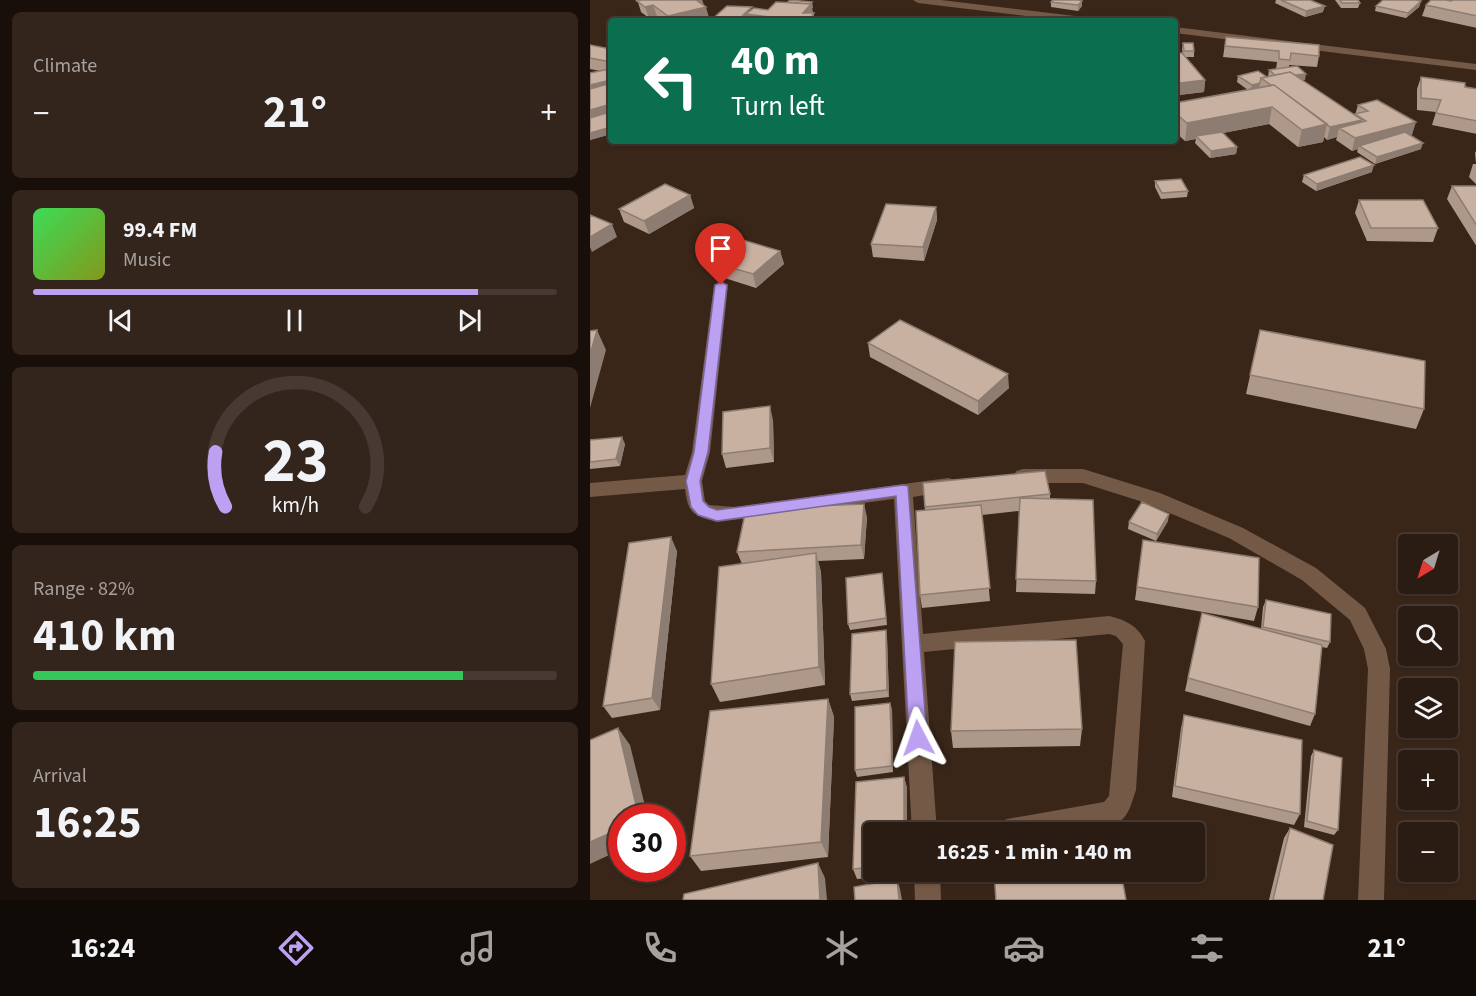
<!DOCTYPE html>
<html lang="en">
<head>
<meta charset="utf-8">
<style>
	body { margin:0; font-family:"Source Sans 3",sans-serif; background:#33251c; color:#f1f3f6; height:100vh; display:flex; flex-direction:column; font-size:22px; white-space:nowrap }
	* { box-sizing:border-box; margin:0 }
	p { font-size:20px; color:#a6a1a0 }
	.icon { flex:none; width:33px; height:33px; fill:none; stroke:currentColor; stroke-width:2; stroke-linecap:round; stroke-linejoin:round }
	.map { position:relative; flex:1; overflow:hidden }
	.side { display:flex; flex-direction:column; gap:12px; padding:12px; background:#180f0a; width:590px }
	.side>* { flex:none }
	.top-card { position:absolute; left:18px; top:18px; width:570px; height:126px; border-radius:6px; box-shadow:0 2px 4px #0004,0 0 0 2px #473a33; background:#0b6e4f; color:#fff; overflow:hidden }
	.needle { width:39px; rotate:218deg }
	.fabs { position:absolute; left:808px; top:534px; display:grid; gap:12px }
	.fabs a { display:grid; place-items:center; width:60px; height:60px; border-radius:6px; background:#2b1c13; box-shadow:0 2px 4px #0004,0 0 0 2px #473a33; font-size:30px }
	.speed { position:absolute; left:18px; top:804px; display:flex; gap:12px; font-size:30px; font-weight:700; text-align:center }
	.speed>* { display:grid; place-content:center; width:78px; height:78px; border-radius:50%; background:#2b1c13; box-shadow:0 2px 4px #0004,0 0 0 2px #473a33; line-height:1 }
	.speed .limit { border:9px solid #d22; background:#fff; color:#111 }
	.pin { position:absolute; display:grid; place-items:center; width:51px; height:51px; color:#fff; margin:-62px -26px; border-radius:50% 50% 50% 0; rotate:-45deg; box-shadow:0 0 6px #0007 }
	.pin .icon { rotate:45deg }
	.me { position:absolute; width:66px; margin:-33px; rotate:356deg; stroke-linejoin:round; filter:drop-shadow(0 0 4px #0008) }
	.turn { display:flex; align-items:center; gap:21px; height:126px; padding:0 24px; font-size:27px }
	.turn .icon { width:78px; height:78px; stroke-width:2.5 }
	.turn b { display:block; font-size:42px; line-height:51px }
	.big { font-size:45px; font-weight:700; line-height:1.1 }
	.side .widget { flex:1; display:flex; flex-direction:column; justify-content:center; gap:9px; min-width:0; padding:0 21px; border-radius:9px; background:#33251c }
	.side .dial { align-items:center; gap:0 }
	.dial svg { height:156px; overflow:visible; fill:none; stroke:#473a33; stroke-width:7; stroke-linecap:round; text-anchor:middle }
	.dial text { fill:#f1f3f6; stroke:none }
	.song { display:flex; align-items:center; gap:18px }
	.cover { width:72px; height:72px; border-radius:9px; background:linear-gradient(135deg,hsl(130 70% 55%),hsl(70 70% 35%)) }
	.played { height:6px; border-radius:3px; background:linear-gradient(90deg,#bca0f2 85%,#473a33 85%) }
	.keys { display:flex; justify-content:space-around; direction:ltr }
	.heat { display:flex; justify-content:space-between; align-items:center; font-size:33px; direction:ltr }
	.charge { height:9px; border-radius:4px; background:linear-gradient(90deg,#34c759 82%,#473a33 0) }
	.trip { position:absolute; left:273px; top:822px; width:342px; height:60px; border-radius:6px; background:#2b1c13; box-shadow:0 2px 4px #0004,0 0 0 2px #473a33; font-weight:700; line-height:60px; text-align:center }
	.menu { display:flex; height:96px; justify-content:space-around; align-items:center; background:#110b08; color:#a6a1a0 }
	.menu .icon { width:42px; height:42px }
	.menu .selected { color:#bca0f2 }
	.menu b { font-size:27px; color:#f1f3f6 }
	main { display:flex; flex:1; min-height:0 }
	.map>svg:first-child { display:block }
</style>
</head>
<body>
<main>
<section class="side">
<div class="widget"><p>Climate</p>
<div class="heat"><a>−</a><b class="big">21°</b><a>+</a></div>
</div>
<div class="widget">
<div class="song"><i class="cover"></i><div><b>99.4 FM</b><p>Music</p></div></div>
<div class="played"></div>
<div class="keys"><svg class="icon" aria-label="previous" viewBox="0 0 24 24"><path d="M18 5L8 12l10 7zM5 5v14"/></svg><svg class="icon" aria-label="pause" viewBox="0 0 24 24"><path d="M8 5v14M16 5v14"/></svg><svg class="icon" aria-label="next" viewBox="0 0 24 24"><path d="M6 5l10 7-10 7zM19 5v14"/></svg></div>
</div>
<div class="widget dial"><svg viewBox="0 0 100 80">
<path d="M14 69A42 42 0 1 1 86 69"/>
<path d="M14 69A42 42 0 0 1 9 41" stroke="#bca0f2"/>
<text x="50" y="56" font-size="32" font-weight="700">23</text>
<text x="50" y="72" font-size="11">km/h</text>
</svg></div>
<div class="widget"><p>Range · 82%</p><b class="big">410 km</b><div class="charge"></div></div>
<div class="widget"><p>Arrival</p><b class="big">16:25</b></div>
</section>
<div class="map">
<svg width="887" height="900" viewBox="0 0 887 900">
	<rect width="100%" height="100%" fill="#392619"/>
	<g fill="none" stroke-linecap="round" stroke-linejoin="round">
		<path fill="#755947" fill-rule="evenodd" d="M323,0H351L502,18L507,21H478L328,3Z
			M585,27L887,64V70L585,33Z
			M131,281L138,285L120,452L112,481L115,501L119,505L145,507L358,478L365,480L367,485L365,490L323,497L333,634L519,616C535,620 547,625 555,641L546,790C542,801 539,816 529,822C508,836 429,835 404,832L408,823L417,819L514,802L519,796L533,644L526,636L519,634L334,652L347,832H322L304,499L127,522C104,516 98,514 95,489L0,497V483L95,475L102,452L124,285Z
			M433,469H493L570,493L653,528L726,568L775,608L796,649L800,669L794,900H768L778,669L774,649L760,620L712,580L639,538L556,503L493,483H433L426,481L424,476L426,471Z
			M324,872H350L351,900H325Z"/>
	</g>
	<path fill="#ad988a" d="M45,0H112L119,18L107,21H73L67,16L59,18L51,12L48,2Z
		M686,0H720L733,12L715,17L685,3Z
		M745,0H768L770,3L768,8H751Z
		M887,0V28L832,16L836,5L861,1Z
		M492,1V6L488,11L461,7V2Z
		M831,1L829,7L816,18L785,11L786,6Z
		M223,7L222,9L225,21H120L162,10H178Z
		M636,37L729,56L727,67L699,65V67L715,80H712L765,115L768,105L822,135H820L831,149L785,164L767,152L768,149L762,151L746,140L747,137L737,140L734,137L733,142L708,147L679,124L633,133L647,147L646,154L620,158L605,143L606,139L595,141L585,132V103L658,90L647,82L648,76L677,77H678L679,70L686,69L687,62L633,57Z
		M593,43L604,51V57H595L615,80L614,92L589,95L585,90V45L588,50V53L593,55L592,49Z
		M0,45L21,49V134L0,140V73L10,71L0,69Z
		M831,77L887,89V134L842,125L846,112L827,110V89Z
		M887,149V185L879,177L883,164H886L885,153Z
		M782,172L726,191L712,182L714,175Z
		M565,181L598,191L597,197L571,199L565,187Z
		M862,186H887V247L857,199Z
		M100,195L104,208L59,234L34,222L29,209Z
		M769,200L848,228L843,242L777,241L765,213Z
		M346,207L347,220L334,261L283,257L281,244Z
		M190,251L194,264L166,288L122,274L118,261Z
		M670,330L834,409L826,429L656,394Z
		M278,343L419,388L388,415L280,357Z
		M183,420L184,462L136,468L132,454Z
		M0,440L35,444L30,466L0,469Z
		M333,483L460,494V499L506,581L505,594L426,592L429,511L392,515L400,601L332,608L330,595L335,510Z
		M277,517L274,559L228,561L231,572L235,685L130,702L121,684L152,564L147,552Z
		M578,521L566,541L538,529L539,522Z
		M553,540L668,607L664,621L545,600Z
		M87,551L70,710L22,718L13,706Z
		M292,573L297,625L260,630L258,624Z
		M676,600L740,642L737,648L732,647L725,714L720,726L595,691L612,613L671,629L673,607Z
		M296,630L297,637L299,697L262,701L260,694Z
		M238,699L244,717L238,857L111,871L100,856Z
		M302,709L303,772L267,777L265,770Z
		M594,715L710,814L704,825L582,797L591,728Z
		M492,729L490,746L363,748L361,731Z
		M724,750L748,830L744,835L714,827L721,756Z
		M314,777L317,788V832H284V872H317V875L267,879L263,869L266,782Z
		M700,828L733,900H679L694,838Z"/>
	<path fill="#8d7c71" d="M104,0H112L114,7Z
		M492,1V6L488,11V5Z
		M831,1L829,7L816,18L818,13Z
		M222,2L223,7L222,9L225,21H219L213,13Z
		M63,5L67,16L59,18L55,7Z
		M735,6L733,12L715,17L716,11Z
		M116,7L119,18L107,21H79L78,16Z
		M716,74L715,80L686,84L687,78Z
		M21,80V86L0,91V85Z
		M615,80L614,92L589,95L590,83Z
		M670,83L669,89L660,91L662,85Z
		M21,104V118L0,124V110Z
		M682,107L679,124L608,138L606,136V139L595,141L597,123Z
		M772,120L769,133L749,128L747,137L737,140L740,127Z
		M826,122L822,135L772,148L769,146L768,149L762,151L765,138Z
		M737,124L733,142L708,147L712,130Z
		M21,127V134L0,140V133Z
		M833,143L831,149L785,164L787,157Z
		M647,147L646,154L620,158L621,151Z
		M784,165L782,172L726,191L727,184Z
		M100,195L104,208L59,234L54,221Z
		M346,207L347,220L334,261L333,247Z
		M22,224L27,237L2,252L0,247V237Z
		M190,251L194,264L166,288L163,274Z
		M7,330L16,350L0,408V355Z
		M418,374L419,388L388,415V401Z
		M180,406L183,420L184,462L180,448Z
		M32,437L35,444L30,466L26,459Z
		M274,504L277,517L274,559L271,545Z
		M579,514L578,521L566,541L567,534Z
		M81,537L87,551L70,710L62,698Z
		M226,553L231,572L235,685L229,667Z
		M296,630L297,637L299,697L297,690Z
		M238,699L244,717L238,857L231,842Z
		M300,703L302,709L303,772L302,766Z
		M28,728L40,745L58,818H49Z
		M314,777L317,788V832H314Z
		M32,828V849L0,864V842Z
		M228,863L235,878L237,900H230Z
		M307,879L310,889L312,900H309Z"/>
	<path fill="#c9b1a1" stroke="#8d7c71" stroke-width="1.5" d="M51,0H106L116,7L78,16L63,5L55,7L47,1Z
		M200,0L222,2L220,4L198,2Z
		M463,0H488L492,1L488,5L461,2Z
		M691,0H720L735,6L716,11Z
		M750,0H768L770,3H752Z
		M793,0H826L831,1L818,13L786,6Z
		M841,0H855L861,1L863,0H887V16L836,5Z
		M186,2L221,4L213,13H224L219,21H186L188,18L156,14L164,8L178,10Z
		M137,6L162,7L153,15L168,17L164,21L148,20L147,21H120Z
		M636,37L729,45V56L701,53L700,60L689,59V51L635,46Z
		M593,43H603L604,51H594Z
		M0,45L21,49V62L0,58Z
		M585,53H592L615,80L590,83L585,76Z
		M707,66L716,74L705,75L700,72L685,75L679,70Z
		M19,69L21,71V80L0,85V73Z
		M668,71L677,77L671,78L670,83L662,85L648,76Z
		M700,72L772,120L740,127L684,85H681L671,78Z
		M831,77L875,83V87L887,89V121L846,113L851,100L831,98Z
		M21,83V104L0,110V89Z
		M684,85L737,124L712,130L682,107L597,123L585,113V103Z
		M787,100L826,122L765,138L749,128L776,121L765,114L778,111L768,105Z
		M20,112L21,127L0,133V118Z
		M632,132L647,147L621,151L606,136Z
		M815,132L833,143L787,157L769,146Z
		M770,157L784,165L727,184L714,175Z
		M591,179L598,191L572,193L565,181Z
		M75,184L100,195L54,221L29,209Z
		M862,186H887V226Z
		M769,200H833L848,228H781Z
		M296,204L346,207L333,247L281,244Z
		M0,215L22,224L0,237Z
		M146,238L190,251L163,274L118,261Z
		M310,320L418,374L388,401L278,343Z
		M7,330L0,355V331Z
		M670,330L835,361L834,409L660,375Z
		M180,406V448L132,454L133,412Z
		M32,437L26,459L0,462V440Z
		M455,471L460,494L335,507L333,483Z
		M430,498L503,500L506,581L426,579Z
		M552,502L579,514L567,534L539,522Z
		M274,504L271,545L147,552L156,509Z
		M391,505L400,588L330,595L326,511Z
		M81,537L62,698L13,706L39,543Z
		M553,540L669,558L668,607L547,587Z
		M226,553L229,667L121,684L129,567Z
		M292,573L296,618L258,624L256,578Z
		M676,600L741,614L740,642L673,627Z
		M612,613L732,645L725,714L598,678Z
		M296,630L297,690L260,694L262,634Z
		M486,640L492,729L361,731L365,642Z
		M238,699L231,842L100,856L120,711Z
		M300,703L302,766L265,770V707Z
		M594,715L712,740L710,814L585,786Z
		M28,728L49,818H32V828L0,842V740Z
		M724,750L752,758L748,830L717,821Z
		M314,777V832H284V867L263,869L266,782Z
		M700,828L743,845L733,900H683Z
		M228,863L230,900H93L94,894Z
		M404,872H531L536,900H406Z
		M307,879L309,900H265L264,887Z"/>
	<path fill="#bca0f2" stroke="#7a689d" stroke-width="1.5" d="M131,282L137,285L118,452L110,481L113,501L119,507L127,510L313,485L318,486L337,738L335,744L328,747L322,744L319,738L306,496L127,521L108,515L101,507L96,481L104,452L125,285Z"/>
</svg>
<div class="fabs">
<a><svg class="needle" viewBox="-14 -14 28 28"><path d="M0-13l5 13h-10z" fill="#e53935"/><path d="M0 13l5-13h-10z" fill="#a6a1a0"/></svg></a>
<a><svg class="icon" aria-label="search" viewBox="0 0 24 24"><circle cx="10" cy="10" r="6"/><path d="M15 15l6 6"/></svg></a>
<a><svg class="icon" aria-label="layers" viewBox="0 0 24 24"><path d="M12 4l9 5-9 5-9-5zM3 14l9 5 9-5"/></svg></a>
<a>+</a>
<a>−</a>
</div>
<div class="speed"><div class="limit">30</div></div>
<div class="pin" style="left:131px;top:285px;background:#d93025"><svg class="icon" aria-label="arrive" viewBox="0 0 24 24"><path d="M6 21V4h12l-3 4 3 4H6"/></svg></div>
<svg class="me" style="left:328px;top:738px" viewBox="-20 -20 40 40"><path d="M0-17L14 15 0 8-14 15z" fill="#bca0f2" stroke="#fff" stroke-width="4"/></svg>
<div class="trip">16:25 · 1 min · 140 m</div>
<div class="top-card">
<div class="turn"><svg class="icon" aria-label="left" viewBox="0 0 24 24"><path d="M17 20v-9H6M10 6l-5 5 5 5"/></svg><div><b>40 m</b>Turn left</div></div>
</div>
</div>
</main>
<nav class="menu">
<b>16:24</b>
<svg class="icon selected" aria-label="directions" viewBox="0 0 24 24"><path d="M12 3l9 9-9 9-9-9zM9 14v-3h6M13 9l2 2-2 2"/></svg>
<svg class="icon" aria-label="music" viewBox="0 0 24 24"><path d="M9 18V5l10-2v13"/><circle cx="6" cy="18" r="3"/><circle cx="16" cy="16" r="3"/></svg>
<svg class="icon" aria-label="phone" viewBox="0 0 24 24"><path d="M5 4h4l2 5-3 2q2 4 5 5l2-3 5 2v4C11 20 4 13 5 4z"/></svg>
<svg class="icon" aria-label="climate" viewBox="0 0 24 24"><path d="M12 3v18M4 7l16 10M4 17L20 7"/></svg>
<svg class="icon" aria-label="car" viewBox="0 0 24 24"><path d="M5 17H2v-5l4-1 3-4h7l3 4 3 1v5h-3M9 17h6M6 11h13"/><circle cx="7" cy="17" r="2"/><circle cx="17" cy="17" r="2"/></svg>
<svg class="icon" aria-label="filters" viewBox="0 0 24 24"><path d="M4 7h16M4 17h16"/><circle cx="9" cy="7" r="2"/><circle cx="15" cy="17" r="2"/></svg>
<b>21°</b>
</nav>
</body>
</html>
